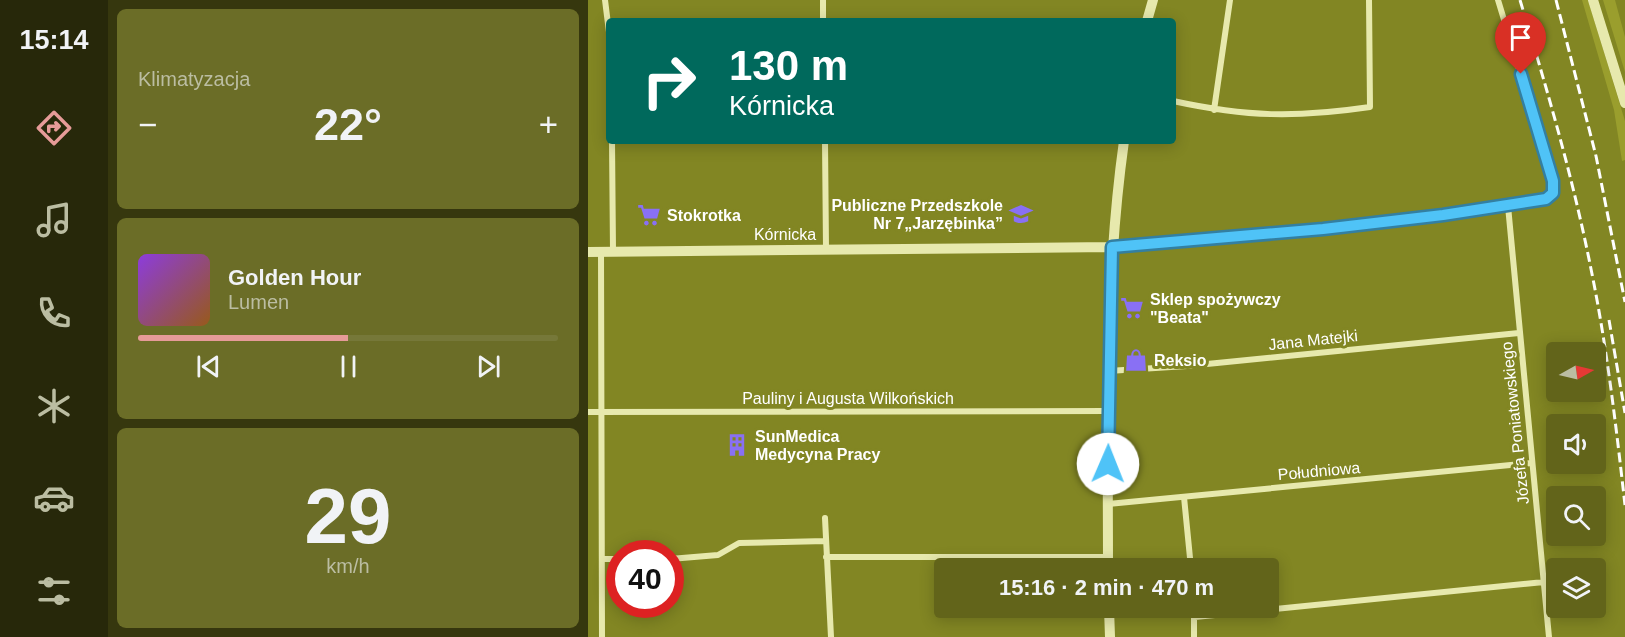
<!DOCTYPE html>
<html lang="pl">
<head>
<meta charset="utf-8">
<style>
	body { margin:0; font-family:Helvetica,sans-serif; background:#6b6d27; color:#f1f3f6; height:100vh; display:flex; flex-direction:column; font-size:22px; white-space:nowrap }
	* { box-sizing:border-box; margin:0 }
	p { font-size:20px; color:#bbbda2 }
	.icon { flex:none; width:33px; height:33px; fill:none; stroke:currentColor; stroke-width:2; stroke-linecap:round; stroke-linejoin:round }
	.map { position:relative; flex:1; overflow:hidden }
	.panel { display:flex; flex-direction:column; gap:9px; padding:9px; background:#36370e; width:480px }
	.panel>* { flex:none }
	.hud { position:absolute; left:18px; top:18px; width:570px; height:126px; border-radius:6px; box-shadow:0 3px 15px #0003; background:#00695c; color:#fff; overflow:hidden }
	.needle { width:39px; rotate:82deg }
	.buttons { position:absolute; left:958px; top:342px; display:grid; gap:12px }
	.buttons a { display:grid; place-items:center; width:60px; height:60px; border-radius:6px; background:#62641a; box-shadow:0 3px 15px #0003; font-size:30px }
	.speed { position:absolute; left:18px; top:540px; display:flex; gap:12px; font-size:30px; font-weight:700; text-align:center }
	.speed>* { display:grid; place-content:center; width:78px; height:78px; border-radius:50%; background:#62641a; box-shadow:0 3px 15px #0003; line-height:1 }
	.speed .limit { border:9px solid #d22; background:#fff; color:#111 }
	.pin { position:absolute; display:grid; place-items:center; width:51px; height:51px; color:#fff; margin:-62px -26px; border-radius:50% 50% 50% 0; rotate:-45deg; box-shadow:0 0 6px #0007 }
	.pin .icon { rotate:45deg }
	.me { position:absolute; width:66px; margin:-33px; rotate:1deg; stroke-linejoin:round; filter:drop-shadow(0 0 4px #0008) }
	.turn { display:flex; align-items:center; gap:21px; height:126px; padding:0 24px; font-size:27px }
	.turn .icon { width:78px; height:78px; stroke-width:2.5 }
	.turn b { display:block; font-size:42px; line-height:51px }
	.big { font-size:45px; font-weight:700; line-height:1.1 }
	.panel .widget { flex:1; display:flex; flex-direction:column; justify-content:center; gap:9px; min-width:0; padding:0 21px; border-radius:9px; background:#6b6d27 }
	.panel .dial { align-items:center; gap:0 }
	.dial b { font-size:78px; line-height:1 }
	.song { display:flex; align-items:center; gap:18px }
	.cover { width:72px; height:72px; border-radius:9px; background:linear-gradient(135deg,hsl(270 70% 55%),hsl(30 70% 35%)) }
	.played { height:6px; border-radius:3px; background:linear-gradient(90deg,#e69b98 50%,#767839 50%) }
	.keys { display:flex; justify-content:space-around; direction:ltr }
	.heat { display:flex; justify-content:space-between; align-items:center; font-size:33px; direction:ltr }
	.trip { position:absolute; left:346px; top:558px; width:345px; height:60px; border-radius:6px; background:#62641a; box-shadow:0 3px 15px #0003; font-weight:700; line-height:60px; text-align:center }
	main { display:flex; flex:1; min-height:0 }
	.tab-bar { display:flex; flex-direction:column; width:108px; justify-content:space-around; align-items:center; background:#27280a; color:#bbbda2 }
	.tab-bar .icon { width:42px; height:42px }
	.tab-bar .active { color:#e69b98 }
	.tab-bar b { font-size:27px; color:#f1f3f6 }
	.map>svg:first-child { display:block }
</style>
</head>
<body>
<main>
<nav class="tab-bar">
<b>15:14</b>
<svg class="icon active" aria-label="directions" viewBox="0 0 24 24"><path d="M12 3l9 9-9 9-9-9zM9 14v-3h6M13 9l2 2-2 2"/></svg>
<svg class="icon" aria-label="music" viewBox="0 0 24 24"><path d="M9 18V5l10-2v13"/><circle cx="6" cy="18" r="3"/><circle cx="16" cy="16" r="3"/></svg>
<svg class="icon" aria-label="phone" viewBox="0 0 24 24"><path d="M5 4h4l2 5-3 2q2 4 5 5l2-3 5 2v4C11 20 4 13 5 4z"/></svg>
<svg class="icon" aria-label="climate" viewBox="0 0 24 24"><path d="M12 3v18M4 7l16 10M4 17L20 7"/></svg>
<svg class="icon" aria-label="car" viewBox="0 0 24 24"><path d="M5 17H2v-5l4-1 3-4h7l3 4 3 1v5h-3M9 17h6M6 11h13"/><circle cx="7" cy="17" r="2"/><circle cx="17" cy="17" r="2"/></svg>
<svg class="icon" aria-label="filters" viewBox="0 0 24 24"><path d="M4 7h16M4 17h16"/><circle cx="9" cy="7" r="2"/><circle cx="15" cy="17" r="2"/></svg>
</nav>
<section class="panel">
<div class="widget"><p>Klimatyzacja</p>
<div class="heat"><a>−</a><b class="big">22°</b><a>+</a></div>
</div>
<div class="widget">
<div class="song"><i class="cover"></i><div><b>Golden Hour</b><p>Lumen</p></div></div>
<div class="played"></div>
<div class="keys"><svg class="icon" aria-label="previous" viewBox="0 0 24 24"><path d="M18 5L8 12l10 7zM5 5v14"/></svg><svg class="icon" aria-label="pause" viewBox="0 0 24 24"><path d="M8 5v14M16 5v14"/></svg><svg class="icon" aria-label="next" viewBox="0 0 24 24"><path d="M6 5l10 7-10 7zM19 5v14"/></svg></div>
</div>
<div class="widget dial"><b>29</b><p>km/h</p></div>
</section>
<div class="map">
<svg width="1037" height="637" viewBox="0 0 1037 637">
	<rect width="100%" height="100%" fill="#828623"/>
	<path fill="#9a9e2d" d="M994,0H1000L1037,121V160L1034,161L1026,110Z
		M1015,0H1027L1037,37V72Z"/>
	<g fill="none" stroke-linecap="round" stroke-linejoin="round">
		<path stroke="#e7e9ad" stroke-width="6" d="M17,0L21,32
			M235,0V21
			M585,101C659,117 707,118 782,107L781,0
			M626,110L642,0
			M24,141L25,251
			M237,141L238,249
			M920,206L961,637
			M525,247L792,223L920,206L962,197L966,190L965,181L910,0
			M13,251L14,637
			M520,371L599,366L931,333
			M0,412L520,411
			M596,497L603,568
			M520,504L944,463
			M237,518L243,637
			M238,557H520
			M14,559H32
			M82,559L130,555L151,543L238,541
			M607,617L956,582
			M606,637V608"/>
		<path stroke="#e7e9ad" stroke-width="10" d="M1005,0L1037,103
			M559,21L565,0
			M0,252L524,247
			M520,568C520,426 516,283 536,141
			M521,608L522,637"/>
		<path stroke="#fff" stroke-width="3" stroke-dasharray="10 4.5" stroke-linecap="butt" d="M932,0C959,89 985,178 1003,269C1019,347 1028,426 1037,505
			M968,0L1008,156L1037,302
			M1021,320L1037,413"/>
	</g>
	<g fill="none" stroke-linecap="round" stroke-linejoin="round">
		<g stroke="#337fa1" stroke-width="15">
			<path id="route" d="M520,464L524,247L735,229L855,215L958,199L965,193V181L933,74"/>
		</g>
		<use href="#route" stroke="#4fc3f7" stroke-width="10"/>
	</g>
	<defs>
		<g id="school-bare" transform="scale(1.8)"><path d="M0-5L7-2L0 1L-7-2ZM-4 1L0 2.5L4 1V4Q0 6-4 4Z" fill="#8970f4" stroke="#828623" stroke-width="2.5" paint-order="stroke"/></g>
		<g id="supermarket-bare" transform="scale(1.8)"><path d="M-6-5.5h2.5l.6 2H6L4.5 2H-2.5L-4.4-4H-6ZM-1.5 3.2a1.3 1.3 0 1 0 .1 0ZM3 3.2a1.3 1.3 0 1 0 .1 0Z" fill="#8970f4" stroke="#828623" stroke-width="2.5" paint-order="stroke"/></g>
		<g id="shop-bare" transform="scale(1.8)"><path d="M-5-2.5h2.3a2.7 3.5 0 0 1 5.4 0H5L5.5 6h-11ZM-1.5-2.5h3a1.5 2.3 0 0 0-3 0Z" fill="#8970f4" stroke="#828623" stroke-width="2.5" paint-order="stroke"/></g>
		<g id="building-bare" transform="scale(1.8)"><path d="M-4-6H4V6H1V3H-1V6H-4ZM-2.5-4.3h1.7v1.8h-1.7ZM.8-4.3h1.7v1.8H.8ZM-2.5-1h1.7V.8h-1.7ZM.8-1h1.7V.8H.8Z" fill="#8970f4" stroke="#828623" stroke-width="2.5" paint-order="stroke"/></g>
	</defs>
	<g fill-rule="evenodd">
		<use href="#school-bare" x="433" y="214"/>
		<use href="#supermarket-bare" x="61" y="215"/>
		<use href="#supermarket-bare" x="544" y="308"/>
		<use href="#shop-bare" x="548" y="360"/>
		<use href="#building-bare" x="149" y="445"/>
	</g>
	<g text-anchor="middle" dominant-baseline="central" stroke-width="6" stroke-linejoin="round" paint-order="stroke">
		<g font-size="16" font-weight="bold" fill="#fff" stroke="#828623" text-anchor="start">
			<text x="415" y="205" text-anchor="end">Publiczne Przedszkole<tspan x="415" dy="18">Nr 7„Jarzębinka”</tspan></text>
			<text x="79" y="215">Stokrotka</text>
			<text x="562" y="299">Sklep spożywczy<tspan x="562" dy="18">"Beata"</tspan></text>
			<text x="566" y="360">Reksio</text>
			<text x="167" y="436">SunMedica<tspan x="167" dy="18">Medycyna Pracy</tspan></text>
		</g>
		<g font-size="16" fill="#fff" stroke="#828623">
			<text x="197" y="234">Kórnicka</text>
			<text transform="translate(725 340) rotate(-6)">Jana Matejki</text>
			<text x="260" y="398">Pauliny i Augusta Wilkońskich</text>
			<text transform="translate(927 423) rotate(-96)">Józefa Poniatowskiego</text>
			<text transform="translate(731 471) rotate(-5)">Południowa</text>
		</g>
	</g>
</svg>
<div class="buttons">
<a><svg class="needle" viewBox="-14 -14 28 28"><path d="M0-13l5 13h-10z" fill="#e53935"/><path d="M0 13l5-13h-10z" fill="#bbbda2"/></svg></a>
<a><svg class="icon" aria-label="sound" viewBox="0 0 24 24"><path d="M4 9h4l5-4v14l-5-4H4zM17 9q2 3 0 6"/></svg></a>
<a><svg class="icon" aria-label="search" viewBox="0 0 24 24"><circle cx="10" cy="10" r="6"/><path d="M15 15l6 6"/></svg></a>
<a><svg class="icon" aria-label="layers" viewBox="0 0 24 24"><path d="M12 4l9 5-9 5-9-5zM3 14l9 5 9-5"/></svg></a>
</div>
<div class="speed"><div class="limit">40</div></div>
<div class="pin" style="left:933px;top:74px;background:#d93025"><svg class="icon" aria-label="arrive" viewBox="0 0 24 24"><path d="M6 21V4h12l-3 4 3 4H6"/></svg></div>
<svg class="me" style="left:520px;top:464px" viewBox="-20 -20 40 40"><circle r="19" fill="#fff"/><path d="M0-13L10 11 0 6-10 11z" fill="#4fc3f7"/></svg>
<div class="trip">15:16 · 2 min · 470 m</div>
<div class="hud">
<div class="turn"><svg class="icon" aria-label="right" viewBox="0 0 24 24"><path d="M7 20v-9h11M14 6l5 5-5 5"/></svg><div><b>130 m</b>Kórnicka</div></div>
</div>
</div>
</main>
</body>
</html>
